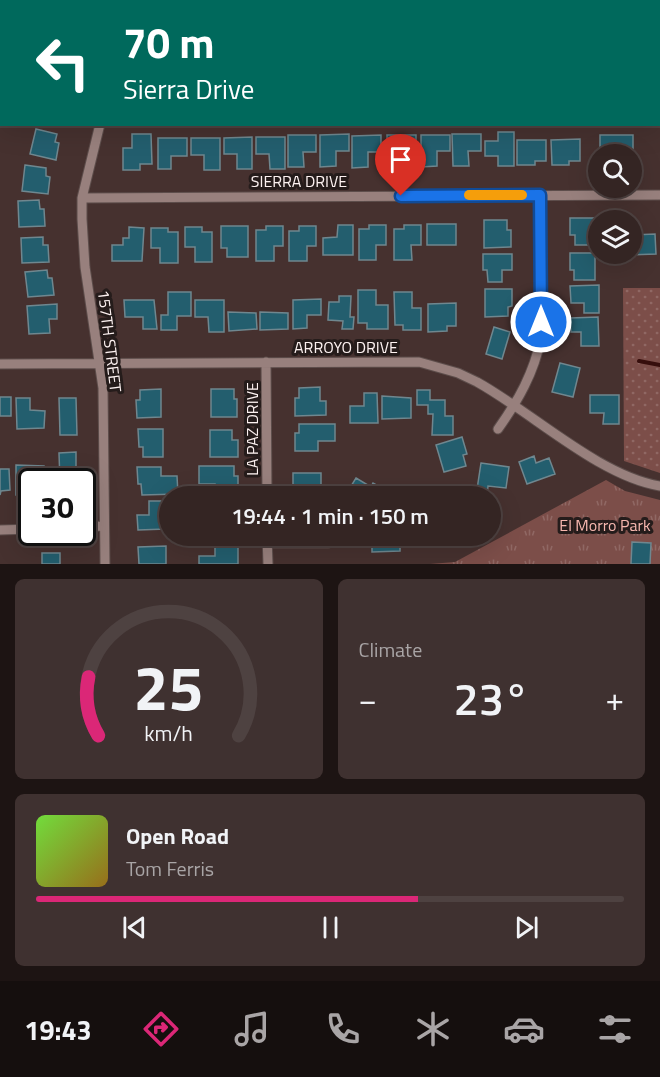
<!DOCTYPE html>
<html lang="en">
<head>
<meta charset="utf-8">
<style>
	body { margin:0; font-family:"Titillium Web",sans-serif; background:#3f3130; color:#f1f3f6; height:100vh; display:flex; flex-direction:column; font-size:22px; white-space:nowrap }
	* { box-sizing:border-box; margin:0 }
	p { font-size:20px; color:#a9a5a6 }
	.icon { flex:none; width:33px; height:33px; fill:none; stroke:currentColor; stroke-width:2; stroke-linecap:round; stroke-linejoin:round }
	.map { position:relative; height:564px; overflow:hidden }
	.sheet { display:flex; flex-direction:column; gap:15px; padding:15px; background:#1d1413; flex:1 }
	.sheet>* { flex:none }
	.guide { position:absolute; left:0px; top:0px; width:660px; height:126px; box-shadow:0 6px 24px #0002,0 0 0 2px #4e4241; background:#00695c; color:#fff; overflow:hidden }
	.buttons { position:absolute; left:588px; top:144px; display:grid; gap:12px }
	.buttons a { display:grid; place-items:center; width:54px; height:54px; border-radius:50%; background:#342523; box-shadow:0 6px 24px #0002,0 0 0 2px #4e4241; font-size:30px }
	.speed { position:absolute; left:18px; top:468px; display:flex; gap:12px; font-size:30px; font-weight:700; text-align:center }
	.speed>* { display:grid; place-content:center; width:78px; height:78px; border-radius:50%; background:#342523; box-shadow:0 6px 24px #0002,0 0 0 2px #4e4241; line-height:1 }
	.speed .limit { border:3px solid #111; border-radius:9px; background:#fff; color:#111 }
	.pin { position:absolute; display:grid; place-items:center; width:51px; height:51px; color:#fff; margin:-62px -26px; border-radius:50% 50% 50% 0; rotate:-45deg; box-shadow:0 0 6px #0007 }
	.pin .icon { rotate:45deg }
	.me { position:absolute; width:66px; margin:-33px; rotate:0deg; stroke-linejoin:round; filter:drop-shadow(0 0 4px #0008) }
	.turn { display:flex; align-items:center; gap:21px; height:126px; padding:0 24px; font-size:27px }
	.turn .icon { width:78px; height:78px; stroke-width:2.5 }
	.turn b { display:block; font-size:42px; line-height:51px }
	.big { font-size:45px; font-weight:600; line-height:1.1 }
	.sheet .card { flex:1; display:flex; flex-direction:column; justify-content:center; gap:9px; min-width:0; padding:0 21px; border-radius:9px; background:#3f3130 }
	.sheet .dial { align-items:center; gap:0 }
	.dial svg { height:156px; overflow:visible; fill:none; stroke:#4e4241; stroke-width:7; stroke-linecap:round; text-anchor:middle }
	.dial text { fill:#f1f3f6; stroke:none }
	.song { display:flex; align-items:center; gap:18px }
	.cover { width:72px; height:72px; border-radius:9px; background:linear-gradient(135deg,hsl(100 70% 55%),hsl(40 70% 35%)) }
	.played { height:6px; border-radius:3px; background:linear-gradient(90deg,#db2777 65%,#4e4241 65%) }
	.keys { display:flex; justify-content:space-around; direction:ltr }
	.heat { display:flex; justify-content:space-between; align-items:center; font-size:33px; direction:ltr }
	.sheet .tiles { flex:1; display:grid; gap:15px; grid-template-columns:1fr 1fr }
	.card:last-child { grid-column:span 2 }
	.trip { position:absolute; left:159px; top:486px; width:342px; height:60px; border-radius:30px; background:#342523; box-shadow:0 6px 24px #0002,0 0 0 2px #4e4241; font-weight:600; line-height:60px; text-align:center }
	.dock { display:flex; height:96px; justify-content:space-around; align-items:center; background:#150f0e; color:#a9a5a6 }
	.dock .icon { width:42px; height:42px }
	.dock .on { color:#db2777 }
	.dock b { font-size:27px; color:#f1f3f6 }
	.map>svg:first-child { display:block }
</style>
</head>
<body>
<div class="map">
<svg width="660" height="564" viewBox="0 0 660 564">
	<defs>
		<pattern id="grass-dots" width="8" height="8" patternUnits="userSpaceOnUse" patternTransform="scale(1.5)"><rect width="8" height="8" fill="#7c4e49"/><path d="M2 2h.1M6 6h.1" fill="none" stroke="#906864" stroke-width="1.8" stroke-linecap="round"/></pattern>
		<pattern id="park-tufts" width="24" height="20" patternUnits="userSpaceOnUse" patternTransform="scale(1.5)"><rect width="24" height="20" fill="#7c4e49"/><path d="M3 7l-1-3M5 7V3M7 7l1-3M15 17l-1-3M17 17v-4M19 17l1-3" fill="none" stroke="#906864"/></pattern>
	</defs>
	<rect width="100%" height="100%" fill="#46312f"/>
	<path fill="url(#grass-dots)" d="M623,288H660V473L624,461Z"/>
	<path fill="url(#park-tufts)" d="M606,480L625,491L660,500V564H430L455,562Z"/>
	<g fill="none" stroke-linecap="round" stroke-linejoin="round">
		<path stroke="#360e0c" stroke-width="4" d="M639,361L660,365"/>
	</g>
	<path fill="#235e6e" stroke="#6f878f" stroke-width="1.5" d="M36,129L57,134L55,142L59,143L56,160L30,154Z
		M498,132H514V166H498V156H485V141H498Z
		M132,134H151L152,164H140V170H123V148H132Z
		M349,134V151H336V166L320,167V135Z
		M452,134H481V151H468L469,166H453Z
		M288,135H316V152H303L304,167H288Z
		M381,135V152H368V167L352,168V136Z
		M387,135H416V152H403V167H388Z
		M421,135H450V151H437V166L421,167Z
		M600,135H633V151L619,150V154H600Z
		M252,137V169H237V154H224V138Z
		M256,137H285V169H270L269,154H256Z
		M158,138H187V156H171V169H158Z
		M191,138H220V170H204V155H191Z
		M580,139V161H569V165H552L551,140Z
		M517,140H546V161H535V165H517Z
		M25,165L46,168V176L50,177L48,194L22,191Z
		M39,200L40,209H44L45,226L19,227L18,201Z
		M570,218H596L597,245H575V235H570Z
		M484,220H507V230H511V247L484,248Z
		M427,224H456V245H427Z
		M338,225H353V255H323V238L337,237Z
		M369,225H386V245H376V260H359V229H369Z
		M404,225H421V245H411L412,260H394V229H404Z
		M221,226H248V257H227V248H221Z
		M266,226H283V246H274V261H256V230H266Z
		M299,226H316V246H307V261H289V231H299Z
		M129,227L144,228L142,261H112V245H123V238H129Z
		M185,227H202V232H212V262H195V247H185Z
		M151,228H168V232H178V263H160V248H151Z
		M655,234L656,254L627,255L632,254V235Z
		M43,237V245H48L49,262L22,263L21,238Z
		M570,253H595V280H574V270H570Z
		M483,254H512V270H502V282H488L487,270H483Z
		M47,270L48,278H52L54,295L28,297L25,272Z
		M599,285V313H584V303H571L570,286Z
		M485,289H512V306L508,307V316L485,317Z
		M358,290H376V305H388V329H367V323H358Z
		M168,292H191V316H177V330H161V315H168Z
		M394,292H412V308H421V330H403V325H395Z
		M339,296H351L350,317H354L353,329H342L343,321L328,320L329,302H339Z
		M321,299V315H307V328L293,329V300Z
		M124,300H154L157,329H143V317H125Z
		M195,300H224V332H209L208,317H195Z
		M456,303V326H447V331L428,332V304Z
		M57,304V319H49L50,333L29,334L27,306Z
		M228,312L256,313L257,329L229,331Z
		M260,312L288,313V329L260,330Z
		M598,317L599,346H581V332H571L570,318Z
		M494,327L510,332L502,359L486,354Z
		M560,363L580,368L573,397L552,392Z
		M320,387V401H326V415L295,416V398H299V388Z
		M161,389V417L137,418L136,400H140V390Z
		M211,389H234V399H237V417H211Z
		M417,390H430V400H445V416H453V435H432L433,414H428V405H417Z
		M364,393H377L378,423H350V406H364Z
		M590,395H619V424H603L604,413H590Z
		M382,396L411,398V418L382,419Z
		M0,397H11V416H0Z
		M16,398H30V410L45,411L44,428L17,429Z
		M59,398H76L77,435H60Z
		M299,424H335V441H318V451H295V433H299Z
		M138,429H163V457H143V447H139Z
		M210,430H232V440H238V457H210Z
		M462,437L467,454L463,455L466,466L444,472L436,445Z
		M76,452V482H60L59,453Z
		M534,456L536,463L549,458L555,474L527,484L519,462Z
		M481,463L509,467L506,488L488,486L487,496H476Z
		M16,465L44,466V482H31V495H16Z
		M199,466H234V476H238V493H215V484H199Z
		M137,467H161V476H177L178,494L142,495L141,484H138Z
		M0,469H9L10,490L1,491L0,495Z
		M293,473H321V496H307V489L293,490Z
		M356,478L371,487L373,483L382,488L377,496H345Z
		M149,501H166V529L138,530L137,515H149Z
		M366,536H393V539L400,538V551L372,552V542H367Z
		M632,542L651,543L650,564H631Z
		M166,546V564H139L138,547Z
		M215,547H238V564H199V556H215Z
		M42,553H60V564H42Z"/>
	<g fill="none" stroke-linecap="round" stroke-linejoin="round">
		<g stroke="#5d4d4b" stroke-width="11">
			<path id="street" d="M112,0V2
				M658,35H660
				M100,124L82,198V219L85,267L103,388L105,564
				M82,198L660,195
				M266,362L267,496
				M0,364L419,362L458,373L477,382C533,413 599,476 660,486
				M498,429C518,401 534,373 541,338L540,195
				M82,527L104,526
				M0,530L32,529
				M267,536L268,564
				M267,543H328"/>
		</g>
		<use href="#street" stroke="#98807d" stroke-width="9"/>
	</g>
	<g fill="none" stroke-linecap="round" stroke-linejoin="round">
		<g stroke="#114b97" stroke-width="15">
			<path id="route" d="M401,196L540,195L541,322"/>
		</g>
		<use href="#route" stroke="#1a73e8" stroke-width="10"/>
		<path stroke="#f59e0b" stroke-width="10" d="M469,195H522"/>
	</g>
	<g text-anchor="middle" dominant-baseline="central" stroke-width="6" stroke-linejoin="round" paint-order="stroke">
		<g font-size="16" fill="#fdf2f1" stroke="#251c1b">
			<text x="299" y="181">SIERRA DRIVE</text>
			<text transform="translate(110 341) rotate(83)">157TH STREET</text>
			<text x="346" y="347">ARROYO DRIVE</text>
			<text transform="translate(252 429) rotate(-90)">LA PAZ DRIVE</text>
		</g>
		<g font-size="16" fill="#f7b7af" stroke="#251c1b">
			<text x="605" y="525">El Morro Park</text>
		</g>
	</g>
</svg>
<div class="buttons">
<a><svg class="icon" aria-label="search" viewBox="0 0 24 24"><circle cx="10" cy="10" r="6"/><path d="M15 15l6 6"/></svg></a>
<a><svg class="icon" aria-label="layers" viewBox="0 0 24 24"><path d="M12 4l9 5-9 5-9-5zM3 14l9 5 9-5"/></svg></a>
</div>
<div class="speed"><div class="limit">30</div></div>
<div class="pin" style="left:401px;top:196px;background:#d93025"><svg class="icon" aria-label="arrive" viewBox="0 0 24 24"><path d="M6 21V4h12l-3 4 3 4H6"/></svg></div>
<svg class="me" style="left:541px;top:322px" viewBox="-20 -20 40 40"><circle r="17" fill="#1a73e8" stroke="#fff" stroke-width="3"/><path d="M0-11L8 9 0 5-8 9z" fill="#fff"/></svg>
<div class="trip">19:44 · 1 min · 150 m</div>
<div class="guide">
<div class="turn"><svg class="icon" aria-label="left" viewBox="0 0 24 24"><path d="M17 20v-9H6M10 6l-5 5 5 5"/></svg><div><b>70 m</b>Sierra Drive</div></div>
</div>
</div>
<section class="sheet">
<div class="tiles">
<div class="card dial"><svg viewBox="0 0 100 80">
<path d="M14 69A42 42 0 1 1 86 69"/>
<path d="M14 69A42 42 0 0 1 9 39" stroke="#db2777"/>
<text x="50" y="56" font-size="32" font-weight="700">25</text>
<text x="50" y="72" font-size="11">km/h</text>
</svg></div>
<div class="card"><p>Climate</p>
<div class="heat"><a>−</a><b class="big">23°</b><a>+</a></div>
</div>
<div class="card">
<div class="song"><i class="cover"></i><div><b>Open Road</b><p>Tom Ferris</p></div></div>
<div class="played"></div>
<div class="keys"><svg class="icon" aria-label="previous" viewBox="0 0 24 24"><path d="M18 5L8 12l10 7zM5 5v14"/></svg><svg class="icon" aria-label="pause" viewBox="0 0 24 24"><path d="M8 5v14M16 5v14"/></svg><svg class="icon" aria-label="next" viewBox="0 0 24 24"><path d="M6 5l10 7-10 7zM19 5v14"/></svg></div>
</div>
</div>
</section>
<nav class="dock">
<b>19:43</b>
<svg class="icon on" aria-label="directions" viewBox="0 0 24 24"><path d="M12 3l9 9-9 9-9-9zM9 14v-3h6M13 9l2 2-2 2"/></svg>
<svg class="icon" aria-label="music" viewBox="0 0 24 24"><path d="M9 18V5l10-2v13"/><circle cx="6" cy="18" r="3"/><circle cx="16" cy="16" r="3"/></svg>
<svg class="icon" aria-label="phone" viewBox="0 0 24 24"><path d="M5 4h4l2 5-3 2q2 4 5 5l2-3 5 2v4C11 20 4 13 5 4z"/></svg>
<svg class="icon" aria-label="climate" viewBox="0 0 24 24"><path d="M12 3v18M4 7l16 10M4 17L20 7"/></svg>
<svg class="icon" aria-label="car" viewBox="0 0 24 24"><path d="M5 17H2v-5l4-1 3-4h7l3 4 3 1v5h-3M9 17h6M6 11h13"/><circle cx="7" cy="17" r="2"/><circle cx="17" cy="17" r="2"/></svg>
<svg class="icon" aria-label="filters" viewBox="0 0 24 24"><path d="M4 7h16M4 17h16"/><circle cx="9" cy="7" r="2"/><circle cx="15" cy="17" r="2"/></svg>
</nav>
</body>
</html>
